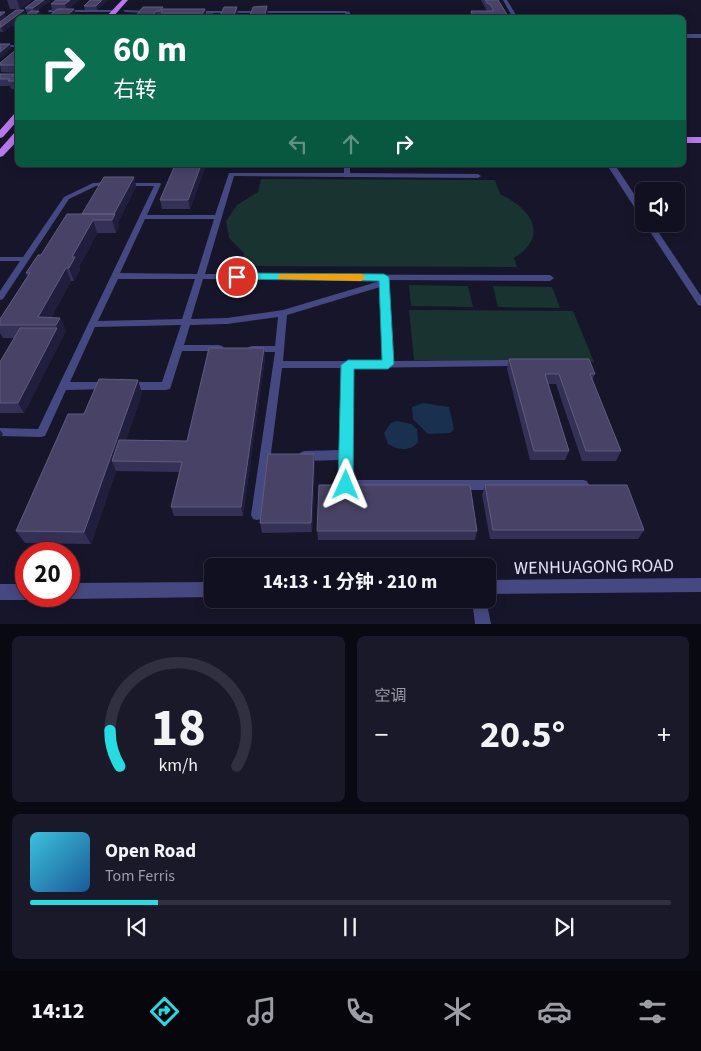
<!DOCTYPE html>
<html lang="zh">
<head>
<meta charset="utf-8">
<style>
	body { margin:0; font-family:"Source Sans 3","Noto Sans SC",sans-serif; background:#1a1929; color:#f1f3f6; height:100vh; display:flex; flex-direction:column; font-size:19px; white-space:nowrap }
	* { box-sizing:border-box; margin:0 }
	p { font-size:16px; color:#9c9da5 }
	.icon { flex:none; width:28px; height:28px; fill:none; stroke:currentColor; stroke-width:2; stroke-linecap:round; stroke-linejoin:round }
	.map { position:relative; height:624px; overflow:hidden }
	.side { display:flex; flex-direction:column; gap:12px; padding:12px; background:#090912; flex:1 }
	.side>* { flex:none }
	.guide { position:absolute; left:15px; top:15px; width:671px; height:152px; border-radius:8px; box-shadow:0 2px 12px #0003,0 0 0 1px #30303e; background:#0b6e4f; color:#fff; overflow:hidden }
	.fabs { position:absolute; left:635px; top:182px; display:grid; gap:10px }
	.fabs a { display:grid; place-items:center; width:50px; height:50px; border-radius:8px; background:#111020; box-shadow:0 2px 12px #0003,0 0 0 1px #30303e; font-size:25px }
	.speed { position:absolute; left:15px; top:542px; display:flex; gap:10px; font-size:25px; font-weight:700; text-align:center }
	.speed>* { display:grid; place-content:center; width:65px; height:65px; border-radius:50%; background:#111020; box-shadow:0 2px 12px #0003,0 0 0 1px #30303e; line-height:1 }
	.speed .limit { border:8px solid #d22; background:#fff; color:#111 }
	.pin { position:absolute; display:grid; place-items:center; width:42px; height:42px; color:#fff; margin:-21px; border:2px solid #fff; border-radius:50%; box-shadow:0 1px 5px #0007 }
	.me { position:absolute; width:55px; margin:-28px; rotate:1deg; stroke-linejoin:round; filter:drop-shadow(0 0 4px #0008) }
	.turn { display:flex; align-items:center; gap:18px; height:105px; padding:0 15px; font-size:22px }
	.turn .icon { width:65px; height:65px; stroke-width:2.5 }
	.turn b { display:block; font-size:35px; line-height:42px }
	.lanes { display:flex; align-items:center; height:48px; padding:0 15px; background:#0003; justify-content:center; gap:25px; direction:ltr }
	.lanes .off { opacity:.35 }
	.big { font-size:38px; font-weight:700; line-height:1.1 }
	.side .card { flex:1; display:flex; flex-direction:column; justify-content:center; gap:8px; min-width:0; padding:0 18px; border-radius:8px; background:#1a1929 }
	.side .dial { align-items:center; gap:0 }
	.dial svg { height:130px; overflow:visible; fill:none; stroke:#30303e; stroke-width:7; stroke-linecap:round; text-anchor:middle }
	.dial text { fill:#f1f3f6; stroke:none }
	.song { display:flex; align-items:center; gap:15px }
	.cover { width:60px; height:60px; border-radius:8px; background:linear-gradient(135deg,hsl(190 70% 55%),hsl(210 70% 35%)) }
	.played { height:5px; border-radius:2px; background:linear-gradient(90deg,#27dbe2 20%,#30303e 20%) }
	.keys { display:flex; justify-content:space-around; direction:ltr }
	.heat { display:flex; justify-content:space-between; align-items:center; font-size:28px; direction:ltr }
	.side .tiles { flex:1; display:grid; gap:12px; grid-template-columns:1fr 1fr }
	.card:last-child { grid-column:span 2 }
	.trip { position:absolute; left:204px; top:558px; width:292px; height:50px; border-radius:8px; background:#111020; box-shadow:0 2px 12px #0003,0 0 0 1px #30303e; font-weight:700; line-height:50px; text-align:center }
	.tabs { display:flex; height:80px; justify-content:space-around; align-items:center; background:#07060d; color:#9c9da5 }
	.tabs .icon { width:35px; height:35px }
	.tabs .active { color:#27dbe2 }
	.tabs b { font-size:22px; color:#f1f3f6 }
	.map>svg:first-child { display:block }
</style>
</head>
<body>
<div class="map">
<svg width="701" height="624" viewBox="0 0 701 624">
	<rect width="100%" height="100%" fill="#17152a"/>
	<path fill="#193330" d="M261,179L495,180L500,194C531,209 550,235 514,258L517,267L241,266L244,253L229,238L226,221L237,205L258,192Z
		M409,285L468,286L473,307L411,306Z
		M493,286L552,287L560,308L498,307Z
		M409,310L573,311L594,362L414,360Z"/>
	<path fill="#19314e" d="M423,403L449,407L454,429L450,433L428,434L413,419L412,407Z
		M397,421L411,424L417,429L418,442C410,452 398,450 388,444L384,433L391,423Z"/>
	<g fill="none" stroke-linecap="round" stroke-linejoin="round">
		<path fill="#464882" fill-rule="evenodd" d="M49,10H114L116,11L114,12H48Z
			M0,45H18V47H0Z
			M344,165H350V173L478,174L481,176L478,178L234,176L205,274L550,275L554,278L550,281L388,280L393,361L520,360L523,361L525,363L523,365L520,366L352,368V480H583L587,481L589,485L587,489L583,490H346L342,489L340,485L341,460L304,461L300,459L298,456L300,453L304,451L341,450L342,368H282L263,515L261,519L257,520L253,519L251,515L275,352H252L249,351L247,349L249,347L252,346H275L278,317L227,324L190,325L184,345H219L222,346L224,348L222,350L219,351H182L171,386L170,389L166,390H129L125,389L124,386L125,383L129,382H162L181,325L95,327L70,382H108L112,383L113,386L112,389L66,390L45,436L41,437L0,436V428L38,429L154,186H124L122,185V183H160L161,184L147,215H215L229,173H344ZM145,219H214L197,274L120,273ZM118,279H195L182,319L98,321ZM203,279L380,280V281L283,310L227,318L191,319ZM380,287L383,361H283L287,315Z
			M111,182L113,183V185L96,186L69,199L3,299L0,300V291L20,261H0V257H23L64,197L93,183Z"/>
		<path fill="#464882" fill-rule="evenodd" d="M503,0H507L518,18H513Z
			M123,10L151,11L153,12L151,13L125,12Z
			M193,11H345L350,12V18H346L345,13H191Z
			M684,34H701V38H684Z
			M607,165H615L644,209V218L640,216Z
			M645,224H653L701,296V306L698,305Z"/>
		<path fill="#464882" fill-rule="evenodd" d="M701,578V592L488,594V580Z
			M69,583L212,582V597L69,599L64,596H69Z
			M0,584H26V596H32L26,600H0Z
			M472,599H486L491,624H475Z"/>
		<path fill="#b977ed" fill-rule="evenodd" d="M122,0H128L112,18H105Z
			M15,113H18V120L3,137L0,138V130Z
			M15,132H18V140L3,156L0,157V149Z
			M684,137H701V143H684Z"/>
	</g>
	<path fill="#353055" d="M7,0H32L20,9H10Z
		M51,0L37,11H39L41,15L27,13L25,8Z
		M79,0L68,9H74L76,16L74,18H47L55,11H52L51,4Z
		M90,0H108L97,10H85L84,6Z
		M481,0H498L508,16L507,18H470L471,11H487Z
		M163,7V9H205L206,13L204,17L134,18Z
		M24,10L26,14L3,32H0V22Z
		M18,22V32H16L13,25Z
		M18,48V73L1,72L0,63Z
		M0,74L14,76L18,74V89H11L10,86H0Z
		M206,165L190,209H162L160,200Z
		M233,165H333V167H233Z
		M134,177L136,186L118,222L119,226L116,233H97L79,267L80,270L74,281H71L51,318H60L66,331L24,413H0V362L14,338H3L0,333V319L27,276L26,273L41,255L82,214Z
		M264,348L265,358L243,516H174L171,507L179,472L116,471L91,544L25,543L16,531L84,414L142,393L126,440L187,441Z
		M509,359L595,374L592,381L621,451L616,461H582L556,384H548L569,451L565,460H530L507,369Z
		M314,454L315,464L312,532L262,533L260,523Z
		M485,485L644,530L638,539H490L482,495Z
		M317,531H477L475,540H318Z"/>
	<path fill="#211d3c" d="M17,0H32L20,9Z
		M44,0H51L35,13L33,8Z
		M70,0H79L67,11L65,4Z
		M102,0H108L97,10L96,6Z
		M267,6L268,13L266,18H264Z
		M237,7L238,14L237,18H233Z
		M74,9L76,16L74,18H64Z
		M205,9L206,13L204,17L203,13Z
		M24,10L26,14L21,18H18V20L3,32L1,27Z
		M39,11L41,15L38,18H31Z
		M156,11L157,18H151Z
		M5,12L6,17L0,22V16Z
		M10,44L11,49L0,59V52Z
		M18,63V71L15,65Z
		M201,165H206L190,209L188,200Z
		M134,177L136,186L118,222L119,226L116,233L112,220V217Z
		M93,220L97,233L79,267L80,270L74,281L69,268L72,257Z
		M66,268L71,281L47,325L38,317Z
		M60,318L66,331L24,413L18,403L57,328L56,325Z
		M264,348L265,358L243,516L241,507Z
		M138,380L142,393L119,461H112L116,471L91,544L84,532Z
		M0,430L3,434L0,439Z
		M314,454L315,464L312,532L311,523Z"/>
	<path fill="#484366" stroke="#605c7e" d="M36,0H44L33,8H25Z
		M56,0H70L65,4H51Z
		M90,0H102L96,6H84Z
		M485,0H498L508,16H473L471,11H494L490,4H488Z
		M267,6L264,18H249L253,7Z
		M143,7H163L160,11H156L151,18H134Z
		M224,7H237L233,18H219Z
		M57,9H74L64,18H47Z
		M163,9H205L203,13H161Z
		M16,10H24L1,27H0V22Z
		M31,11H39L31,18H22Z
		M0,12H5L0,16Z
		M206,14H213L211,18H204Z
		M0,44H10L0,52Z
		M18,48V63L15,65H0V63Z
		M0,74H14L12,76H15L18,74V81H8L10,79H0Z
		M175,165H201L188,200H160Z
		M104,177H134L114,214H82Z
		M67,214H115L112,220H93L72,257H75L69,268H66L38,317L60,318L56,325H0V319L30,273H26L38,255H41Z
		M20,328H57L18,403H0V362Z
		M209,348H264L241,507H171L182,462L112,461L119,440L187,441Z
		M509,359H589L595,374H590L621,451H586L559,374H545L569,451H534Z
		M99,379L138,380L84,532L16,531L68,414H84Z
		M268,454H314L311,523H260Z
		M319,485H470L477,531H317Z
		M485,485H627L644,530H493Z"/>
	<path fill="#27dbe2" stroke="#198e93" d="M237,273L384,274L389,277L394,364L388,369H354L353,485L351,489L346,491L340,489L338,485L341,365L348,360H382L379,281L233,279V274Z"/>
	<path fill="#f59e0b" d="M282,274H361L366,277L361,281L278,279V275Z"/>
	<g text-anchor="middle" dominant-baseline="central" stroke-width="5" stroke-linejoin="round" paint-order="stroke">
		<g font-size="18" fill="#e3e1fb" stroke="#17152a">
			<text transform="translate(594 567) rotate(-1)">WENHUAGONG ROAD</text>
		</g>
	</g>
</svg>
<div class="fabs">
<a><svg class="icon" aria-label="sound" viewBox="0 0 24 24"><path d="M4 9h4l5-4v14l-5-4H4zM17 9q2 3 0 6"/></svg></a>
</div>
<div class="speed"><div class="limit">20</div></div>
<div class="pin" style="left:237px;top:277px;background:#d93025"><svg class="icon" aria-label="arrive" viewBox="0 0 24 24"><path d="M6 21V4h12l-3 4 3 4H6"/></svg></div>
<svg class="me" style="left:346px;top:485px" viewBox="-20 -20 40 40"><path d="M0-17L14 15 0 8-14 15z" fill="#27dbe2" stroke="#fff" stroke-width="4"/></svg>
<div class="trip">14:13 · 1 分钟 · 210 m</div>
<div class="guide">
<div class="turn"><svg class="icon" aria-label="right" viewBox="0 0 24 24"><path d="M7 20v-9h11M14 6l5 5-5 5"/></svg><div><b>60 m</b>右转</div></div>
<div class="lanes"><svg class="icon off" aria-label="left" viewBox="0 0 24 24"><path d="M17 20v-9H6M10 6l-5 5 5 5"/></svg><svg class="icon off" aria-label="ahead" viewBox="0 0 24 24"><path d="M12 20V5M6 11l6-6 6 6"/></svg><svg class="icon" aria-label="right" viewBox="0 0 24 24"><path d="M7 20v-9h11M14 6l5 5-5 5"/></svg></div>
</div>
</div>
<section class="side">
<div class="tiles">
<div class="card dial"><svg viewBox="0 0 100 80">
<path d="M14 69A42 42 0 1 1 86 69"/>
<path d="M14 69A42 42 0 0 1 8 47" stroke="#27dbe2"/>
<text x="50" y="56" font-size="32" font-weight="700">18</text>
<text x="50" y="72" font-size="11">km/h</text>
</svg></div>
<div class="card"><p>空调</p>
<div class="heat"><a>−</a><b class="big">20.5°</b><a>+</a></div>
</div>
<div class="card">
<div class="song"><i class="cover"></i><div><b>Open Road</b><p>Tom Ferris</p></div></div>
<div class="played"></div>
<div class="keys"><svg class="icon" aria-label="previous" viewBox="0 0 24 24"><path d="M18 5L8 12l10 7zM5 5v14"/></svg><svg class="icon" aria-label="pause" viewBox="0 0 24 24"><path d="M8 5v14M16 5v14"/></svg><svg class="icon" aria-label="next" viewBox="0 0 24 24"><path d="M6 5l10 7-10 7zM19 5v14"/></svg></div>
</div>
</div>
</section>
<nav class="tabs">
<b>14:12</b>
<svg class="icon active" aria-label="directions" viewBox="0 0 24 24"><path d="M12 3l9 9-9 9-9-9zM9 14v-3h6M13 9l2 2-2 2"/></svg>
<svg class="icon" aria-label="music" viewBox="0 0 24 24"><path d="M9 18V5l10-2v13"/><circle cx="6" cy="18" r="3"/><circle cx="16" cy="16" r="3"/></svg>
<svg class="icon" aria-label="phone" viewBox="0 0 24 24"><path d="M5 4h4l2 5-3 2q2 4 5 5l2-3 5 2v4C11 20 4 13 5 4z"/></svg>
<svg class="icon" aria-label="climate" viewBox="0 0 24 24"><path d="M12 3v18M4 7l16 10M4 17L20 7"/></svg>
<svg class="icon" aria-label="car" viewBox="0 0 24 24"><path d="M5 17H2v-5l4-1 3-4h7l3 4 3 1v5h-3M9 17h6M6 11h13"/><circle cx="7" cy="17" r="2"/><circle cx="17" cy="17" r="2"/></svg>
<svg class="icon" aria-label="filters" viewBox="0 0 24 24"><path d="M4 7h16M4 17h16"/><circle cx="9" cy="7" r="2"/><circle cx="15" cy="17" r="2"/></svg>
</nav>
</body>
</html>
